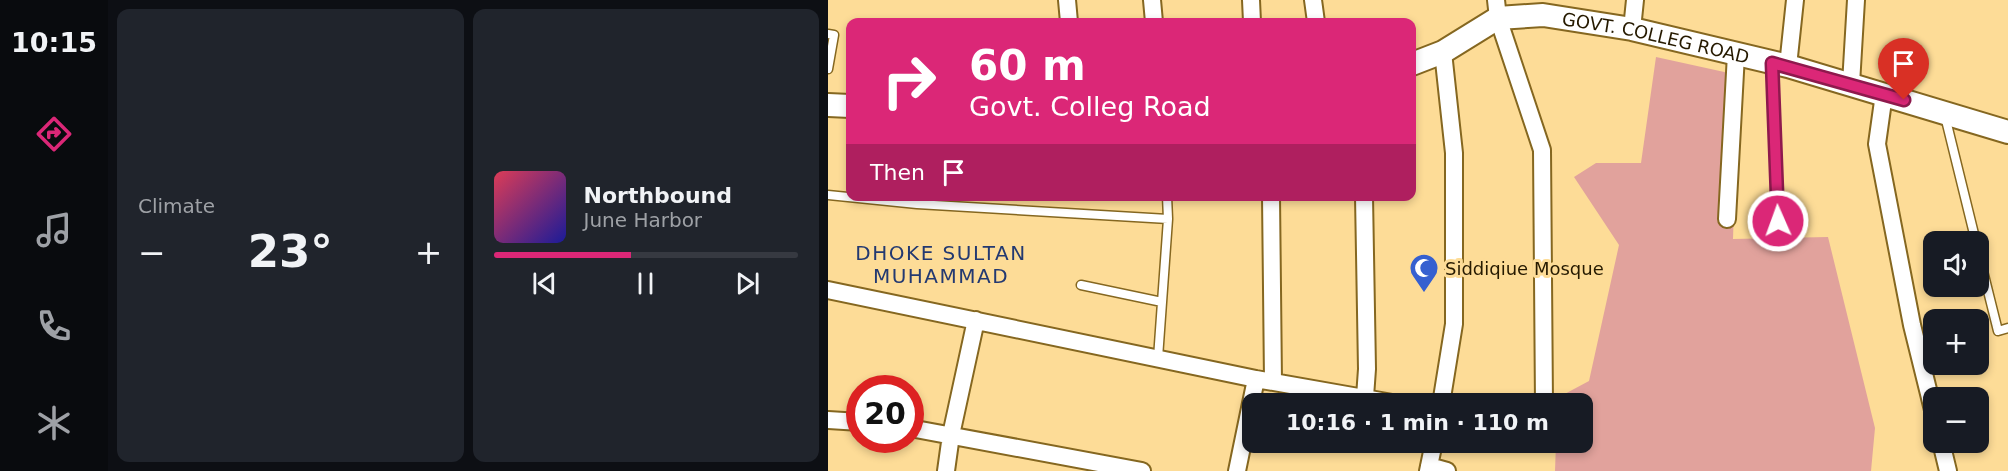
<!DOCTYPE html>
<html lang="en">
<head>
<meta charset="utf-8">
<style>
	body { margin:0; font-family:"DejaVu Sans",sans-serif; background:#20242c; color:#f1f3f6; height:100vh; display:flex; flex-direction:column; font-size:22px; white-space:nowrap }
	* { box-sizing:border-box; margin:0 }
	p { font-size:20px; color:#9ea1a6 }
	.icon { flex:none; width:33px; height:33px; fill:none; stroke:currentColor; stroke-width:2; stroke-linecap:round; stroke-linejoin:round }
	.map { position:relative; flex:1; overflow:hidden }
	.panel { display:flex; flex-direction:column; gap:9px; padding:9px; background:#0d0f14; width:720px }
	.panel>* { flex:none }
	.guide { position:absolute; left:18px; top:18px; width:570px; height:183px; border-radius:12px; box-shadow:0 3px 9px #0003; background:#db2777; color:#fff; overflow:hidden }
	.buttons { position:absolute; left:1095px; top:231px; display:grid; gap:12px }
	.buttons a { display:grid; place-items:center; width:66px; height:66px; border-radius:12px; background:#171b24; box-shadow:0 3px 9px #0003; font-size:30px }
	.speed { position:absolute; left:18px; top:375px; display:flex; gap:12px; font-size:30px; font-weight:700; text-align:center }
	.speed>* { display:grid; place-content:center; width:78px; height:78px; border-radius:50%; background:#171b24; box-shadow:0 3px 9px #0003; line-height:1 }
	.speed .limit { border:9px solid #d22; background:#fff; color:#111 }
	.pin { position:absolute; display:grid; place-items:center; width:51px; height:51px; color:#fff; margin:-62px -26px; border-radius:50% 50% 50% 0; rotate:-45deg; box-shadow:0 0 6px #0007 }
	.pin .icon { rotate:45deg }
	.me { position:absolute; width:66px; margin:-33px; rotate:358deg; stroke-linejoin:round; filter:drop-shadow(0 0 4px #0008) }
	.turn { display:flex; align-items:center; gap:21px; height:126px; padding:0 24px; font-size:27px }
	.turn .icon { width:78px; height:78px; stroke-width:2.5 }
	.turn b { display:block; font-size:42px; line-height:51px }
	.then { display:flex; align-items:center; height:57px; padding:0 24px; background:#0003; gap:12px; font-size:22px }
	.big { font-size:45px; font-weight:800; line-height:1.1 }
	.panel .tile { flex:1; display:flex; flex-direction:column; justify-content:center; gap:9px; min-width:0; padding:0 21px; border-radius:12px; background:#20242c }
	.song { display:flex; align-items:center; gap:18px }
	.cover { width:72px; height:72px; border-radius:9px; background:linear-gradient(135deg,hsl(350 70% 55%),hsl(240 70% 35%)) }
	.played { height:6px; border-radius:3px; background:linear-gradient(90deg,#db2777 45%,#363941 45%) }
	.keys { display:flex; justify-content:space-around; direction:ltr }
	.heat { display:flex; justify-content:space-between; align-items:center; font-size:33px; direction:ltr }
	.panel .tiles { flex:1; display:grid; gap:9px; grid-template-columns:repeat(2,1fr) }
	.trip { position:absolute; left:414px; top:393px; width:351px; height:60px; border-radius:12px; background:#171b24; box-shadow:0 3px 9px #0003; font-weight:800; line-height:60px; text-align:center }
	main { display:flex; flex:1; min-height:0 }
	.tab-bar { display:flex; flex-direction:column; width:108px; justify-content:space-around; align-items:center; background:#090b0e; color:#9ea1a6 }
	.tab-bar .icon { width:42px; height:42px }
	.tab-bar .selected { color:#db2777 }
	.tab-bar b { font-size:27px; color:#f1f3f6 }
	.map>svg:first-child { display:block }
</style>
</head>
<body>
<main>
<nav class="tab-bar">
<b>10:15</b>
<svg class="icon selected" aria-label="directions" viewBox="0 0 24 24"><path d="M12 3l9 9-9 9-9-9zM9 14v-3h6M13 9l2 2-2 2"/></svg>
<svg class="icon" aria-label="music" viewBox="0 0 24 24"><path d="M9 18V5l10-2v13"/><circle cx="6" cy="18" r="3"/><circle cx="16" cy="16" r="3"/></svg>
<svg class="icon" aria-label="phone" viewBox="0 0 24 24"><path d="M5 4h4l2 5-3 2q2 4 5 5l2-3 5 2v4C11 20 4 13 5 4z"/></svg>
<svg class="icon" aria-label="climate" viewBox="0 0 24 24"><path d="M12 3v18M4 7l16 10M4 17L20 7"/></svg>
</nav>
<section class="panel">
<div class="tiles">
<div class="tile"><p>Climate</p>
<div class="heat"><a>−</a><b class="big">23°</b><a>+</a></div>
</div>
<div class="tile">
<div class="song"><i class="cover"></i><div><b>Northbound</b><p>June Harbor</p></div></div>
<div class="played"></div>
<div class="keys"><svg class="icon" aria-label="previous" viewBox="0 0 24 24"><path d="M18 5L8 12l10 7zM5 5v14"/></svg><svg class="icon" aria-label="pause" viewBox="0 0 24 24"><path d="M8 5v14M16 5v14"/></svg><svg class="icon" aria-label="next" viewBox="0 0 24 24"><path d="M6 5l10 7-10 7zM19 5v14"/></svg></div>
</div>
</div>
</section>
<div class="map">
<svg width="1180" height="471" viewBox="0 0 1180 471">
	<rect width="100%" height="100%" fill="#fddc97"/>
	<path fill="#e1a29c" d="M828,57L910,75L905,239L1000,237L1047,428L1043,471H727L728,443L754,442V404L730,403L731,397L761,381L791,245L746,177L768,163H813Z"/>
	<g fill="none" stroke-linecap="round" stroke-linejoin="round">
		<g stroke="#856720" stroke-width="11">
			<path id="lane" d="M0,34L6,35L0,69
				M944,63L950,221
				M1117,116L1148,242
				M0,195L89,204L340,219
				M1150,251L1170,331L1180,328
				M253,285L334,302
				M330,358L340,219L339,196"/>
		</g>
		<g stroke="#856720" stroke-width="20">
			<path id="street" d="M239,0L241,22
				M324,0L326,22
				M423,0L424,22
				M485,0L488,22
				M668,0L670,18L714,150L716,404
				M804,29L807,0
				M960,66L967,0
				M1023,84L1028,0
				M1056,94L1049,144L1084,325L1106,414
				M443,196L445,381
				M536,196L539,369L537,397
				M899,219L908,54
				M0,290L428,379L570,404
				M613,404L626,324V153L615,52
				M0,420L32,422
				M82,428L314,471
				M1113,442L1120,471
				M601,466L619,471
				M118,471L123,435L148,320
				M409,471L428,379
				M600,471L606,442"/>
		</g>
		<g stroke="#856720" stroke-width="26">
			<g id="secondary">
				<path id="s1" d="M584,64L615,52L670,18L715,15L804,29L960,66L1180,132"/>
				<path d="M0,105L22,106"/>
			</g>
		</g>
		<use href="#lane" stroke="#fff" stroke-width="8"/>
		<use href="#street" stroke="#fff" stroke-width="16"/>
		<use href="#secondary" stroke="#fff" stroke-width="22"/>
	</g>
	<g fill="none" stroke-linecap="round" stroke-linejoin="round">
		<g stroke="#8e194d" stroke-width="15">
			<path id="route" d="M950,221L944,63L1076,100"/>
		</g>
		<use href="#route" stroke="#db2777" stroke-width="10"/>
	</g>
	<defs>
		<g id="mosque-pin" transform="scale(1.5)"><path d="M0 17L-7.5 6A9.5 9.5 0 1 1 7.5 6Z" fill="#3660d0" stroke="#fddc97"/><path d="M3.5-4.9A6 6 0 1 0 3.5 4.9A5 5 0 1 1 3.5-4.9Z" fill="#fff"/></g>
	</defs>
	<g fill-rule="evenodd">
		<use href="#mosque-pin" x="596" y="268"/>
	</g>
	<g text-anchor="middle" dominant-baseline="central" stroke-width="6" stroke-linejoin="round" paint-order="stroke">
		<g font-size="18" fill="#261a00" stroke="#fddc97">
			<text stroke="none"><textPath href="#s1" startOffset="258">GOVT. COLLEG ROAD</textPath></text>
		</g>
		<g font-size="18" fill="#261a00" stroke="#fddc97" text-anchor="start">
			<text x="617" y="268">Siddiqiue Mosque</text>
		</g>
		<g font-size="20" letter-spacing="1.5" fill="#233971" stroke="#fddc97">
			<text x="113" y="253">DHOKE SULTAN<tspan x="113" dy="23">MUHAMMAD</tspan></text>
		</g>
	</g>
</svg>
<div class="buttons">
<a><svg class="icon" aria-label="sound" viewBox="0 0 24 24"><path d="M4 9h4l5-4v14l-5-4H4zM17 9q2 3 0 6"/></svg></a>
<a>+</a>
<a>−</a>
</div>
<div class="speed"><div class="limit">20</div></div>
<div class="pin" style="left:1076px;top:100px;background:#d93025"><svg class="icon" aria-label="arrive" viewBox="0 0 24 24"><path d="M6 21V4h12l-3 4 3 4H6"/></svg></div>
<svg class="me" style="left:950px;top:221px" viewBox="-20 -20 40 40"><circle r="17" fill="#db2777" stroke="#fff" stroke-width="3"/><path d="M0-11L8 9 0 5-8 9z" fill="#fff"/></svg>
<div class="trip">10:16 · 1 min · 110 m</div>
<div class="guide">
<div class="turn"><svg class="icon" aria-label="right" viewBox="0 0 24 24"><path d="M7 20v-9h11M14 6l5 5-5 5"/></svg><div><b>60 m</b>Govt. Colleg Road</div></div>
<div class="then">Then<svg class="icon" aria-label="arrive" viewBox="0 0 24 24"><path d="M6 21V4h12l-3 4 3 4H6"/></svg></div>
</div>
</div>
</main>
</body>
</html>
